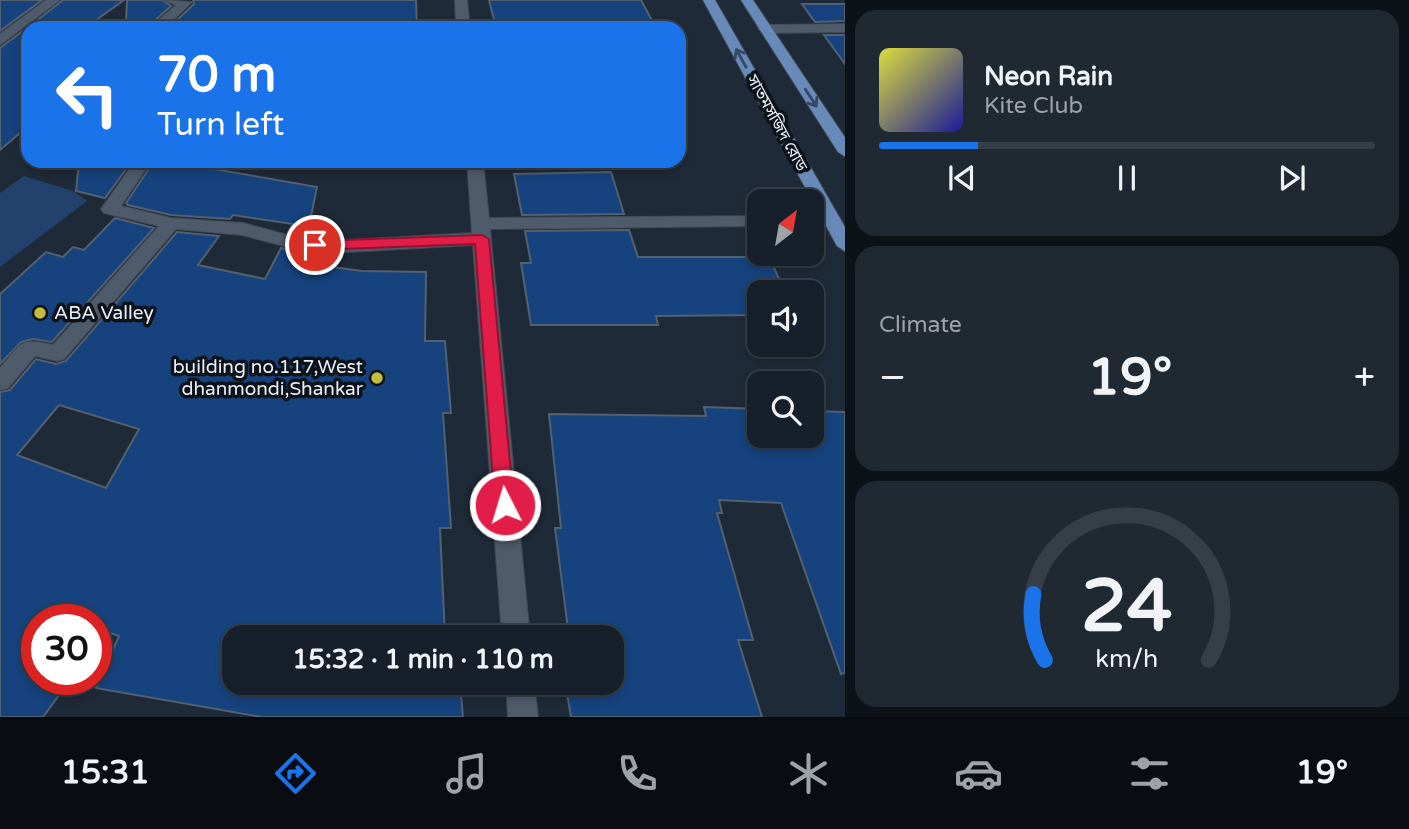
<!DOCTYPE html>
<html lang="en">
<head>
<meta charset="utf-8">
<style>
	body { margin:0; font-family:"Varela Round","Noto Sans Bengali",sans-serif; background:#202832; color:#f1f3f6; height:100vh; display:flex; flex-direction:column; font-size:26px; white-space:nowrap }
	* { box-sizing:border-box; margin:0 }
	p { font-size:23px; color:#9ea3a8 }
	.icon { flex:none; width:38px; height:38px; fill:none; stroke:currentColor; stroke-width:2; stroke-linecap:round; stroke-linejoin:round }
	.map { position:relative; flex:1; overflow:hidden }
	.side { display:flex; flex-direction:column; gap:10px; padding:10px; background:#0d1217; width:564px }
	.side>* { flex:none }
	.hud { position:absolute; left:21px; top:21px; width:665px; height:147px; border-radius:21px; box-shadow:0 4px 10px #0003,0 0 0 2px #363e47; background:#1a73e8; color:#fff; overflow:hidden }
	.needle { width:46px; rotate:31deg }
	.fabs { position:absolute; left:747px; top:189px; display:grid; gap:14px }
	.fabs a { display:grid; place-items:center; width:77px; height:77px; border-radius:14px; background:#17202a; box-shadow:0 4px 10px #0003,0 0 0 2px #363e47; font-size:35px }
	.speed { position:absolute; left:21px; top:604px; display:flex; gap:14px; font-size:35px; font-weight:700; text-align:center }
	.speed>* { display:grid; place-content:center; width:91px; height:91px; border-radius:50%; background:#17202a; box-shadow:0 4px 10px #0003,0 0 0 2px #363e47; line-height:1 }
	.speed .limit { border:10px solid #d22; background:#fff; color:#111 }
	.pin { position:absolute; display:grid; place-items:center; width:60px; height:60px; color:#fff; margin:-30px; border:4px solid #fff; border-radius:50%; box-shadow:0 2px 7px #0007 }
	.me { position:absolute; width:77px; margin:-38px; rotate:355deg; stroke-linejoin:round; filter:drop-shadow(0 0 5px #0008) }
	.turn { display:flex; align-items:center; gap:24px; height:147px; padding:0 21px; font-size:32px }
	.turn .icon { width:91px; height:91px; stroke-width:2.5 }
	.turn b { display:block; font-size:49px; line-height:60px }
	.big { font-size:52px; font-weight:800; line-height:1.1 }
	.side .widget { flex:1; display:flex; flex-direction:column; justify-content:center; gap:10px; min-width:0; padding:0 24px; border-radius:21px; background:#202832 }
	.side .dial { align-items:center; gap:0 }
	.dial svg { height:182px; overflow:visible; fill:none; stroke:#363e47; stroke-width:7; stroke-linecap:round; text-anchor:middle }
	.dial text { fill:#f1f3f6; stroke:none }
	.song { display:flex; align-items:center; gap:21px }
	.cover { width:84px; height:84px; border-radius:10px; background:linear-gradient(135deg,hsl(60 70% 55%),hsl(240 70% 35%)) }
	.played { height:7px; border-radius:4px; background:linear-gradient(90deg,#1a73e8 20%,#363e47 20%) }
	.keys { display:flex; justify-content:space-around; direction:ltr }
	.heat { display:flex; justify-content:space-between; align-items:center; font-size:38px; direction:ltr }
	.trip { position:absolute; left:222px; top:625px; width:402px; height:70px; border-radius:21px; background:#17202a; box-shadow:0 4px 10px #0003,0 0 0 2px #363e47; font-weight:800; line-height:70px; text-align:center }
	.tabs { display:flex; height:112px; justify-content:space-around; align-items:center; background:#090d11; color:#9ea3a8 }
	.tabs .icon { width:49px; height:49px }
	.tabs .selected { color:#1a73e8 }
	.tabs b { font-size:32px; color:#f1f3f6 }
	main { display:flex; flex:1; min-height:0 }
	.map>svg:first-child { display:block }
</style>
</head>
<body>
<main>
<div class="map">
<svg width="846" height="717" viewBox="0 0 846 717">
	<rect width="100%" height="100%" fill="#1f2a38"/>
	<path fill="#22416c" d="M24,176L73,191L87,201L0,267V193Z"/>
	<path fill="#16437d" stroke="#536070" stroke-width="2" fill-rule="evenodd" d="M0,0H42L0,31Z
		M63,0H124L85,28L35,22Z
		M127,0H162L171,6L152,23L126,21Z
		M193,0H416L417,28H204L172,25L194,4Z
		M489,0H641L656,28H496Z
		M802,4H845V21L815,22Z
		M28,27V126L0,150V48Z
		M824,35H845V64Z
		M79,161H132L105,198L76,191Z
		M154,161H220L214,169L317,187L307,236L288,232L293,224L233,215L230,219L171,215L128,205L126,203Z
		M611,172L624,214L522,215L514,174Z
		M115,218L154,228L52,342L33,339L21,342L0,364V294L46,252L63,257L73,247L84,250Z
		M629,230L638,257H769L785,292H760V315L656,316L658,325H531L521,263H531L525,231Z
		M177,232L219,236L198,265L265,279L281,248L304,253L302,263L362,271L426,272L425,341H445L451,413H443L451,528H440L445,637H234V682H460L463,717H262L96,688L119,636L96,628V620H37V679H71L43,717H0V392L10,390L36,359L56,364L66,361ZM59,405L139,429L106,488L17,455Z
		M704,407L760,409V436H812V411L845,412V673L841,674L781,503L719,500L722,513H717L753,640H738L762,717H571L565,682H612V637H569L555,528H561L549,414L706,416Z"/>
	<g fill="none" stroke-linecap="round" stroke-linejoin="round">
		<g stroke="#3f4753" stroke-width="2">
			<path id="minor" d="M46,0H60L0,45V34Z
				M164,0L192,2L165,28H150L176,5Z
				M455,0H467L470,28H456Z
				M846,24V32L765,33L758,29L765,25Z
				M135,161H151L121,206L171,218L243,223L299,238L331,241L472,233L467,161H483L489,218L760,216V226L490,229L530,637H502L473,245L331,253L299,250L242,235L176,229L64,359L57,361L35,356L8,388L0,390V368C22,343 18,337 53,345L159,226L104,213L101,209Z
				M831,215L837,216L840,220L837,224L812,226V216Z
				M506,682H534L538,717H508Z"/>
		</g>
		<g stroke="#3f4753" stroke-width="2">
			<path id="major" d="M703,0H715L846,229V252L837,246Z
				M741,0H753L846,139V157L838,152Z"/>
		</g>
		<use href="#minor" fill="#4e5b6b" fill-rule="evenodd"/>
		<use href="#major" fill="#688ab8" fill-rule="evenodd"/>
	</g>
	<defs><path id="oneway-shaft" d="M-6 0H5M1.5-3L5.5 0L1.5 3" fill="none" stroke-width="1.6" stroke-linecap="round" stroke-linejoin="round" transform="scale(1.75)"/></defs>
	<g stroke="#364861">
		<use href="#oneway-shaft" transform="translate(741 58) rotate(-119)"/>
		<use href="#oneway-shaft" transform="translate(811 98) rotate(57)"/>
	</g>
	<path fill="#e11d48" stroke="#92132f" stroke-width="2" d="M482,235L489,239L514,505L511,510H498L495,505L475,244L315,250L308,245L315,241Z"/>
	<g fill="#c3bd3e" stroke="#0d1219" stroke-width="2.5">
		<circle cx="40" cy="313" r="7"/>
		<circle cx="377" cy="378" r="7"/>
	</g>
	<g text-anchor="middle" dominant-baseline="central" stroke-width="7" stroke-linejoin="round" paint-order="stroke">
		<g font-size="16" fill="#e8eff9" stroke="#0d1219">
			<text transform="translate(777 123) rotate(61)">সাতমসজিদ রোড</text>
		</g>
		<g font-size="19" fill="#e8eff9" stroke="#0d1219" text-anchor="start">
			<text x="54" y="313">ABA Valley</text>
			<text x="363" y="367" text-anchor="end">building no.117,West<tspan x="363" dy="22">dhanmondi,Shankar</tspan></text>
		</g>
	</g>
</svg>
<div class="fabs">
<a><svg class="needle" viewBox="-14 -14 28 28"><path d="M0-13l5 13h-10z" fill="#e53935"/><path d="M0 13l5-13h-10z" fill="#9ea3a8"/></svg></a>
<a><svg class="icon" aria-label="sound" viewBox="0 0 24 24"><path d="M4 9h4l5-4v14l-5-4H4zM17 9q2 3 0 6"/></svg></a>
<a><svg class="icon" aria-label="search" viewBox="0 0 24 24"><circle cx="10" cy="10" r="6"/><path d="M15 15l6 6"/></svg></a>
</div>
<div class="speed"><div class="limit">30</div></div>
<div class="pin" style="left:315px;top:245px;background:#d93025"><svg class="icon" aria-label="arrive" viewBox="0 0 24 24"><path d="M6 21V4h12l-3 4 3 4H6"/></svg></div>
<svg class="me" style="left:505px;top:505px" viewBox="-20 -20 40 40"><circle r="17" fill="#e11d48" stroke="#fff" stroke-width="3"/><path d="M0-11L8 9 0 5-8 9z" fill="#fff"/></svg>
<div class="trip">15:32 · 1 min · 110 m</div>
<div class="hud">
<div class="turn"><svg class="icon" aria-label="left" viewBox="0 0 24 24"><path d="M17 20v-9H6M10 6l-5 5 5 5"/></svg><div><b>70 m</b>Turn left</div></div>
</div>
</div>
<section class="side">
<div class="widget">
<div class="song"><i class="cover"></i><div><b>Neon Rain</b><p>Kite Club</p></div></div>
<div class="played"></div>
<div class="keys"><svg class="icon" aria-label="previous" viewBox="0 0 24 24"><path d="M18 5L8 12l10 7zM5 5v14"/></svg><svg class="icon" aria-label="pause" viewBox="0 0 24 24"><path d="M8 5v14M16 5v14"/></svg><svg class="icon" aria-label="next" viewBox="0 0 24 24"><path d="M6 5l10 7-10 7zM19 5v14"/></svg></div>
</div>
<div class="widget"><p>Climate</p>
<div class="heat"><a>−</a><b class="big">19°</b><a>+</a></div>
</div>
<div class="widget dial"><svg viewBox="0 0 100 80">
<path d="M14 69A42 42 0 1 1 86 69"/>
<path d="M14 69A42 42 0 0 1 9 40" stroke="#1a73e8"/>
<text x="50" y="56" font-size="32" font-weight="700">24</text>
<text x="50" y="72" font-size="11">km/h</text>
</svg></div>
</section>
</main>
<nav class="tabs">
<b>15:31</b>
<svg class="icon selected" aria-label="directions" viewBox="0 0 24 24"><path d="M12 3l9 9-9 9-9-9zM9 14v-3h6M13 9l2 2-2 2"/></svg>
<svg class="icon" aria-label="music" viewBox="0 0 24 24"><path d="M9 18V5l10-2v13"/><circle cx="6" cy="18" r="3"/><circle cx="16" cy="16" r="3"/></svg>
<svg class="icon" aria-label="phone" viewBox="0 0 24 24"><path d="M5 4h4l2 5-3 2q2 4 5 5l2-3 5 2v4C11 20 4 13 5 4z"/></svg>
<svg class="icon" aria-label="climate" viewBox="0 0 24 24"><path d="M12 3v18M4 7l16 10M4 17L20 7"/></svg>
<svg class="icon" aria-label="car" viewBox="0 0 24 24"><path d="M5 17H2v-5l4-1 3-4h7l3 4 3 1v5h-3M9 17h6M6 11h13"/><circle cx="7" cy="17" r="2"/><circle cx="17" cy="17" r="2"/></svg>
<svg class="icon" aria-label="filters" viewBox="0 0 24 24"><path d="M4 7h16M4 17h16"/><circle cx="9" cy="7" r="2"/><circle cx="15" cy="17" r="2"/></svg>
<b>19°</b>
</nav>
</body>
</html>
